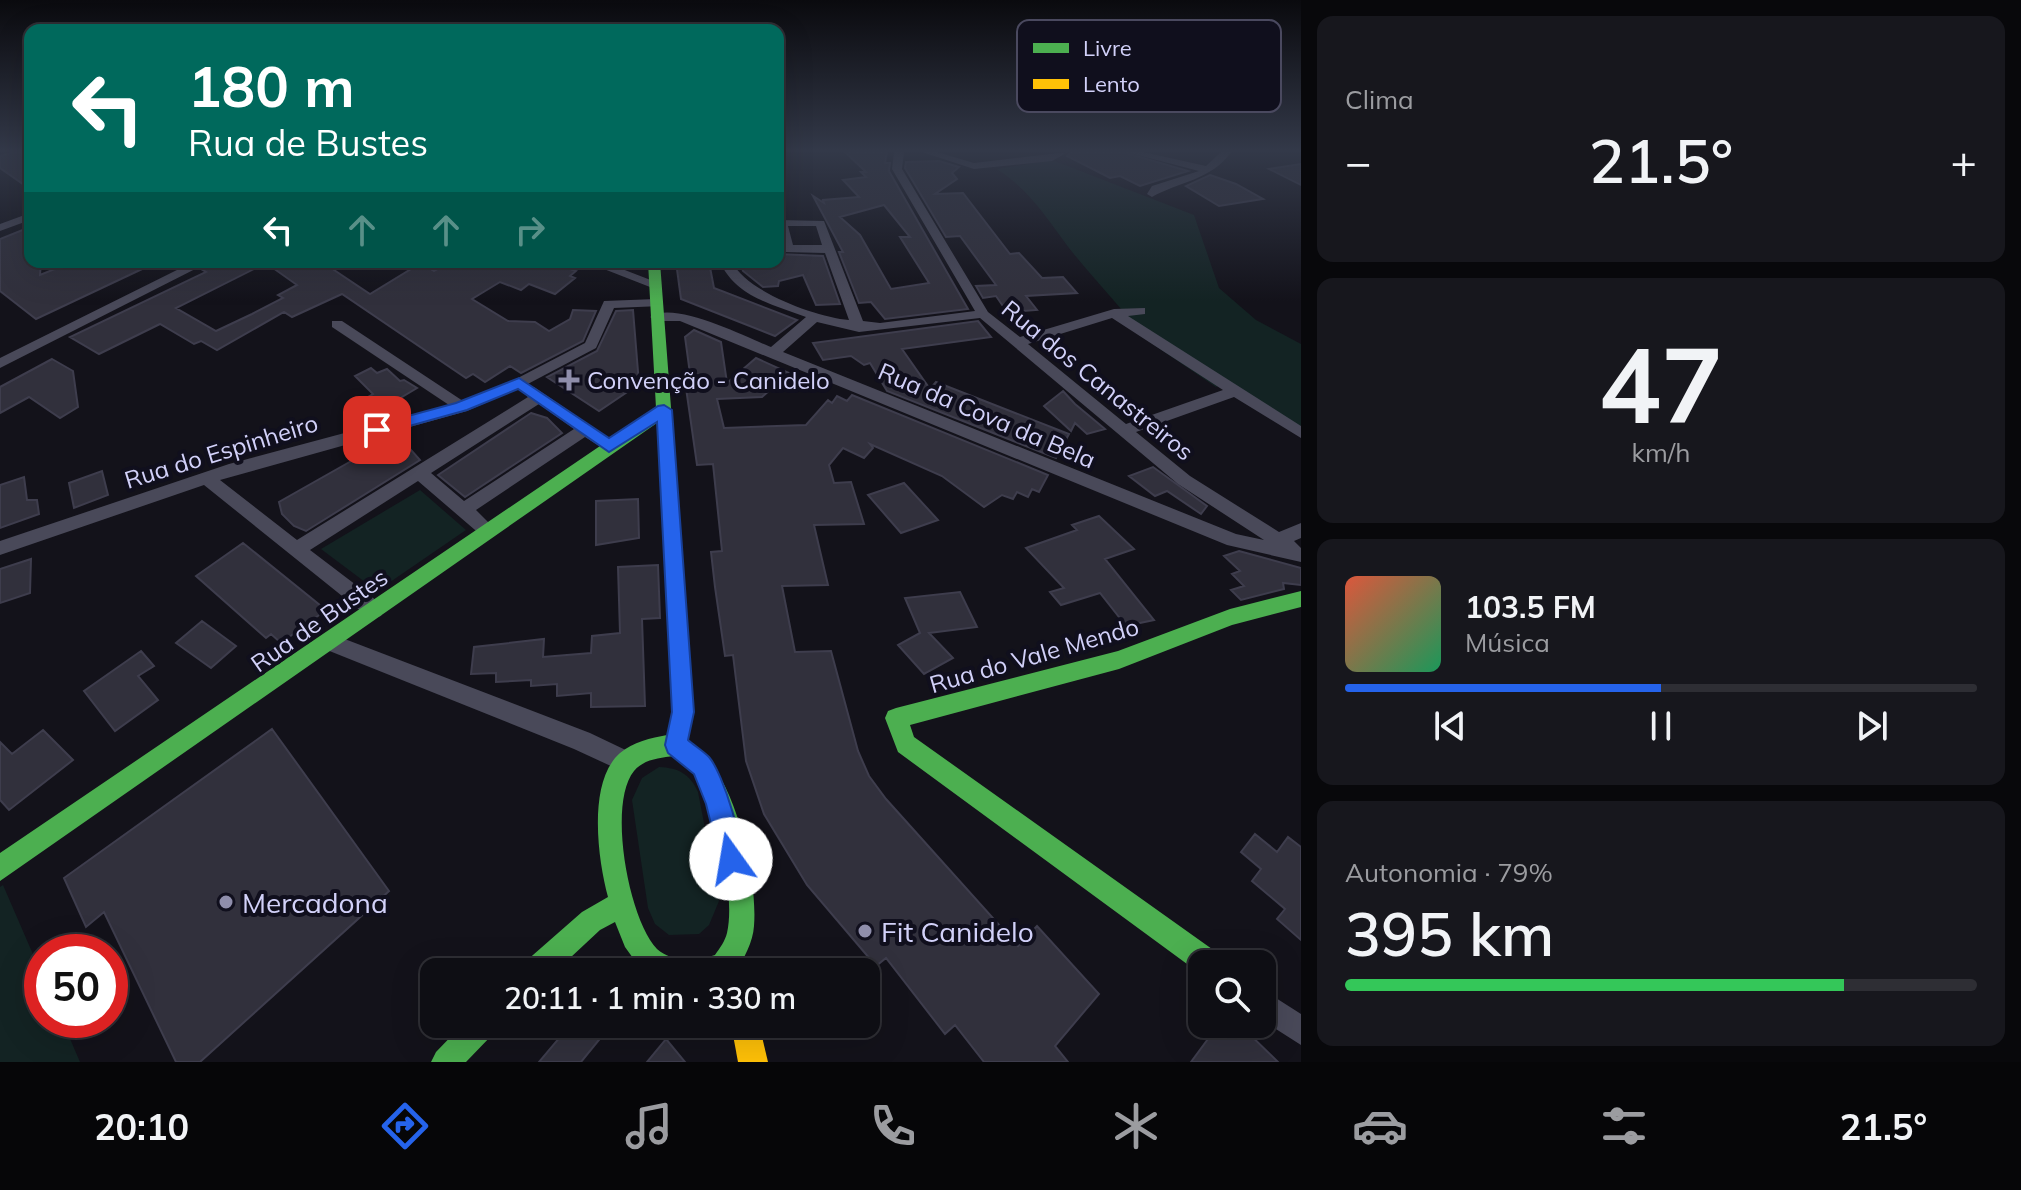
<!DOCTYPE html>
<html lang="pt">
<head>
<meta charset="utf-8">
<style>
	body { margin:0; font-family:Mulish,sans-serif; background:#17171d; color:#f1f3f6; height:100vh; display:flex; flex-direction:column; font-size:30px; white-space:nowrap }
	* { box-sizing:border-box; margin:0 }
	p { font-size:26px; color:#9b9ca0 }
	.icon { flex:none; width:44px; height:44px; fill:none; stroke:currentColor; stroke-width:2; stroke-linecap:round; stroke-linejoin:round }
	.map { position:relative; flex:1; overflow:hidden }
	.panel { display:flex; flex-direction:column; gap:16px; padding:16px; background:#08080b; width:720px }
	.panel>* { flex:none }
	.hud { position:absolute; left:24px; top:24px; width:760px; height:244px; border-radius:16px; box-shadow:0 8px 32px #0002,0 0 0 2px #2e2e34; background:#00695c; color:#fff; overflow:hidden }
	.tools { position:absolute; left:1188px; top:950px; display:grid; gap:16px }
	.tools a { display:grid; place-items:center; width:88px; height:88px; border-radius:16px; background:#0e0e14; box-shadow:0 8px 32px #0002,0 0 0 2px #2e2e34; font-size:40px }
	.speed { position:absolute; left:24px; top:934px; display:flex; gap:16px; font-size:40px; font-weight:700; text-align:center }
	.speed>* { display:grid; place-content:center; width:104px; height:104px; border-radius:50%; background:#0e0e14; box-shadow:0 8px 32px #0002,0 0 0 2px #2e2e34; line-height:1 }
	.speed .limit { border:12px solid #d22; background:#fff; color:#111 }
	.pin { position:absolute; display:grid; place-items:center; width:68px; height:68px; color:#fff; margin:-34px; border-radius:16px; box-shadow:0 4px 12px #0006 }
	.me { position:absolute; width:88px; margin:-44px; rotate:347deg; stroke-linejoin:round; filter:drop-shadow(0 0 6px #0008) }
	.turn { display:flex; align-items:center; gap:28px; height:168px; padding:0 32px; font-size:36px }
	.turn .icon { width:104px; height:104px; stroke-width:2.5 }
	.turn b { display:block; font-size:56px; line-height:68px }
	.lanes { display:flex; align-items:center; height:76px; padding:0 32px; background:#0003; justify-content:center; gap:40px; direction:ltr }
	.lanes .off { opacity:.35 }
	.big { font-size:60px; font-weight:600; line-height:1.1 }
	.panel .card { flex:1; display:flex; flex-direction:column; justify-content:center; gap:12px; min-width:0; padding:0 28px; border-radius:16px; background:#17171d }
	.panel .dial { align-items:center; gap:0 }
	.dial b { font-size:104px; line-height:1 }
	.song { display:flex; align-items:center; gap:24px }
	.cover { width:96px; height:96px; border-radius:12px; background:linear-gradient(135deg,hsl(10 70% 55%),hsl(150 70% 35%)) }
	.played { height:8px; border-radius:4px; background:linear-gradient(90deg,#2563eb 50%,#2e2e34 50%) }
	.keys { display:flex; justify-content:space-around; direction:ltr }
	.heat { display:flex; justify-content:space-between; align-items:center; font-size:44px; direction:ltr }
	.charge { height:12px; border-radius:6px; background:linear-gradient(90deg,#34c759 79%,#2e2e34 0) }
	.trip { position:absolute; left:420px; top:958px; width:460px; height:80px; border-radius:16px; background:#0e0e14; box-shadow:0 8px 32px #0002,0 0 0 2px #2e2e34; font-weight:600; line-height:80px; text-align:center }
	.dock { display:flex; height:128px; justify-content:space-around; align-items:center; background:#060608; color:#9b9ca0 }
	.dock .icon { width:56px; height:56px }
	.dock .active { color:#2563eb }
	.dock b { font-size:36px; color:#f1f3f6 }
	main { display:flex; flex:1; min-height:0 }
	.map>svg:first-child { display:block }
</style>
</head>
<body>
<main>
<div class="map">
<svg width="1301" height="1062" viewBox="0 0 1301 1062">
	<rect width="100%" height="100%" fill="#13121a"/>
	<path fill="#132323" d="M1052,160L1194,215L1219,288L1256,320L1301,344V430L1229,382L1216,387L1114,318L1127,316C1108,293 1087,271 1069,248C1046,217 1029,190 997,169Z
		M420,490L466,530L377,591L321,549Z
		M659,767C679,768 690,774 698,792L719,901L709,925L699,934L669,935L655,924L648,908L632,800L642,778Z
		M3,885L42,975V1020H62L80,1062H0V887Z"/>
	<path fill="#31303c" stroke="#3e3d4d" stroke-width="2" fill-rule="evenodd" d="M14,152H30V189L0,168V156Z
		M845,152H887L885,163H890L889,171L968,309L885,319L871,302L859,303L839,252H843L813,196L824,203L823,200L859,197L843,180L866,177L861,172H866ZM884,205L910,237H900L929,283L891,289L860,235L840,217Z
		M1071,152H1123L1188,171L1140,186L1120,176L1110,178L1067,156Z
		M939,161L959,167L952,173L957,179L935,194L963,193L1010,254L1019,253L1042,278L1063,277L1077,293L1026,296L1037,310L1007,312L996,296L983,298L976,286L996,285L960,236L946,237L905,168L906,162Z
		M1301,164V185L1269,169Z
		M1210,175L1236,184L1263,199L1219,206L1186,186Z
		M30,227V262H41L40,275L72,262H157L36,319L0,291V239Z
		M778,254L823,256L840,304L816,305L803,275L779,281L778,286L763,287L743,271L740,262H778Z
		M212,262H322L370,294L421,263L434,271L449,262H549L576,271L570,276L575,278L555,294L529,284L521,290L500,282L472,299L508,321L535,322L549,331L570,319L573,310L596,311L583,341L521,373L510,366L485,382L473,374L466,378L342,294L292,317L284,312L217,350L201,341L194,344L160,324L99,354L70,337L206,272L201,269ZM266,263L297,285L278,295L283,298L252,314L216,331L176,308Z
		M676,262H709L714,288L797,320L775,336L681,299Z
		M633,310L639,384L599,411L547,377L597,351L616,311Z
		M978,321L991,337L902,349L930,389L936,382L1069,434L1056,458L887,391L870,363L864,365L851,356L823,360L813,343Z
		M694,330L721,342L727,383L756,358L789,373L762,397L717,399L724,428L806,425L828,400L832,403L837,396L847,401L852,395L1048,475L1039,492L1032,489L1028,497L1017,492L1013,499L1002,495L984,507L942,476L870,444L873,448L864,458L843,448L829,465L834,483L851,482L864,524L814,525L828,585L782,586L795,652L831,651L858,751L869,776L886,799L1018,946L1037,926L1099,994L1055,1046L1068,1062H984L955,1025L945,1034L886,958L876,966L807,885L764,814L746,761L733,655L725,656L715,587L711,552L722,551L713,464L697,465L685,381H691L685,337Z
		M52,359L73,371L78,407L60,418L29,397L0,413V387Z
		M371,368L377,373L387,369L400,381L404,380L417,388L370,416L354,405L373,394L355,376Z
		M1063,391L1075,404L1105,429L1087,434L1075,423L1071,431L1044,406Z
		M531,413L547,418L562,433L465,497L438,475Z
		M392,438L404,442L420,460L306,531L294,526L282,514L279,502Z
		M1153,467L1207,506L1201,514L1167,491L1155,496L1129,476Z
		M102,471L108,495L74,508L69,483Z
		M24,477L27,500H37L39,514L0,528V485Z
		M904,483L938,520L901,533L868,495Z
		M638,499L639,538L596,545V501Z
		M1099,516L1134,549L1105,559L1154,620L1126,626L1100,593L1061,605L1050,592L1064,588L1026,548L1077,530L1072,525Z
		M243,543L326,610L281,643L271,634L266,638L196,576Z
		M1239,551L1301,568V585L1283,583L1284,589L1241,600L1231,590L1244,586L1232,574L1240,571L1224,556Z
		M31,559L30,593L0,603V569Z
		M658,565L660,618L642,619L645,706L591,707V693L557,696V684L531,686V680L496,682V673L471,674L474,647L544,639L543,657L591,653L592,636L620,633L618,567Z
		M960,592L977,627L929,633L953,658L924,674L898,645L920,633L905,598Z
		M202,621L236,646L211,668L176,643Z
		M141,651L154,666L138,676L158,700L115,731L84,691Z
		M272,729L389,891L200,1062H176L104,912L86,927L64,878Z
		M43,730L73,760L9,810L0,800V742L12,754Z
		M1255,834L1277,852L1288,837L1301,847V940L1277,919L1285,909L1252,881L1261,869L1241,852Z
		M571,1024H612L581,1062H539Z
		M1219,1024H1239L1278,1062H1191Z
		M666,1039L685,1062H647Z"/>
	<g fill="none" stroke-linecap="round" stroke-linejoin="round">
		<path fill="#494959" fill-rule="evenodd" d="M894,152H904L902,169L988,312L1020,337L1114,309L1145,308V314L1128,316L1301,426V438L1234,397L1136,432L1190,476L1279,532L1301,523V538L1294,541L1301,548V562L1227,545L680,321H657L650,317C674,300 745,337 771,347L806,317C772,304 736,297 720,262H732C747,292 816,317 849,320L825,253L784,252L778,234V220L824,221L863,321L880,323L975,311L892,169ZM788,226H816L822,245H793ZM980,318L1178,484L1264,540L1236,534L783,352L817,322L859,332ZM1112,318L1223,390L1126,424L1028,344Z
			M922,152H937L974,163L1068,152L1052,161L974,169Z
			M1126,152H1143L1206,166L1221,152H1231C1212,180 1178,182 1152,197L1147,194L1152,186L1199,171Z
			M30,213V220L0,231V224Z
			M193,262H209L0,368V358Z
			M586,262H604L661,284L650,287Z
			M656,299L661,300V306L614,308L596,348L524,386L467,411L220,480L297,540L528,397L521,390L524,387H534L615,442L617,446L609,452L585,437L476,510L497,531L494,536H482L418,481L310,550L381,604L384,610L381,616L374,618L367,616L204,485L0,555V541L229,464L449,405L332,327V321H342L463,401L514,380L585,343L604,301ZM539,404L574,429L464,501L431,473Z
			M329,633L590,733L634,754L637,762L634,770L626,773L574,749L322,648L319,642L322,636Z
			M1262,989L1301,1014V1045L1262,1020Z"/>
		<path fill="#4caf50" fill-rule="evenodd" d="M648,262H660L694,712L688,740C734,768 758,875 754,926C753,942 744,958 736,972H643L625,947L615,922L600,930L555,972H521L525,962L582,912L608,897C598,860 587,782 620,753C633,742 651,738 667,735L672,712L657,423L0,881V853L656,408ZM674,756C681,761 688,765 693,772C716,803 736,895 727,933C725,941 720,948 715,955L692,962L688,972L685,962C675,958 665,956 657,949C629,920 607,804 634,771C644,759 660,758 674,756Z
			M1301,591V607L1232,625L1119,669L910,725L914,737L1219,954L1223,964H1202V975L898,752L885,718L888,711L896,708L1118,651L1230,609Z
			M463,1024H497L493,1034L466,1062H431L436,1052Z"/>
		<path fill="#ffc107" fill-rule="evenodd" d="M731,1024H759L768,1062H738Z"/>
	</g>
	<linearGradient id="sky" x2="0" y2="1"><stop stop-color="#0a0a0e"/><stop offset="0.5" stop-color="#333949"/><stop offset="1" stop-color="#333949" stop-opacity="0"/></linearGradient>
	<rect width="1301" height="301" fill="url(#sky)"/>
	<path fill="#2563eb" stroke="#184099" stroke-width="2" d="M519,378L609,438L658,406L664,405L672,410L694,712L688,740C695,746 703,751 709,757C723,773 747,849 740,868L731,871L722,868L706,804L694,774L668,753L665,745L672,712L657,422L609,452L518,389L467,410L377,435L369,430L371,426L456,403Z"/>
	<g fill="#8f8eab" stroke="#100f1d" stroke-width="3">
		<path d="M565 368h8v8h8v8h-8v8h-8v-8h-8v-8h8z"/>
		<circle cx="226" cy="902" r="8"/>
		<circle cx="865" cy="931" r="8"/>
	</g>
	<g text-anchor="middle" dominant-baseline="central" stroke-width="8" stroke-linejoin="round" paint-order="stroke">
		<g font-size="24" fill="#d2d1f9" stroke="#100f1d" text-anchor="start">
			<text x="587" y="380">Convenção - Canidelo</text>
		</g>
		<g font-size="24" fill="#d2d1f9" stroke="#100f1d">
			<text transform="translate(1098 380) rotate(39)">Rua dos Canastreiros</text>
			<text transform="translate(987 415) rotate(23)">Rua da Cova da Bela</text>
			<text transform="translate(221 451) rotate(-17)">Rua do Espinheiro</text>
			<text transform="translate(319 620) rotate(-35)">Rua de Bustes</text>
			<text transform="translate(1034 655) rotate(-16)">Rua do Vale Mendo</text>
		</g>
		<g font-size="28" fill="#d2d1f9" stroke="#100f1d" text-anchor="start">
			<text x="242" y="902">Mercadona</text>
			<text x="881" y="931">Fit Canidelo</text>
		</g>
	</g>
	<rect x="1017" y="20" width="264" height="92" rx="12" fill="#100f1d" stroke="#4a495f" stroke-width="2"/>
	<rect x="1033" y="43" width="36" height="10" fill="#4caf50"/>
	<rect x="1033" y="79" width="36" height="10" fill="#ffc107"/>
	<g font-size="22" fill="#d2d1f9">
		<text x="1083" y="56">Livre</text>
		<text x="1083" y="92">Lento</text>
	</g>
</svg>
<div class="tools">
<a><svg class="icon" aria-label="search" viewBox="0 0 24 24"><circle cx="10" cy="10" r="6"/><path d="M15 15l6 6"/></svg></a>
</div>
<div class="speed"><div class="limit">50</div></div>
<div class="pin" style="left:377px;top:430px;background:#d93025"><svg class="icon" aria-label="arrive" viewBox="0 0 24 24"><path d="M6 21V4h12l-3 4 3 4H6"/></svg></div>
<svg class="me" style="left:731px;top:859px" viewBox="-20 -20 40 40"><circle r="19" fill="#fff"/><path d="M0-13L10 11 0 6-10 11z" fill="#2563eb"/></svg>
<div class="trip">20:11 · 1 min · 330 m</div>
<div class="hud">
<div class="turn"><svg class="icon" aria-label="left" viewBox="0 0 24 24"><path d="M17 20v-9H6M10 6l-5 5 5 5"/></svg><div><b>180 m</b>Rua de Bustes</div></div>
<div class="lanes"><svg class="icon" aria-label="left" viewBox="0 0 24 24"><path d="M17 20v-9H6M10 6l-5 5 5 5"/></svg><svg class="icon off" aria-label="ahead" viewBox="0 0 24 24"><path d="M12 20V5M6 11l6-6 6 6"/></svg><svg class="icon off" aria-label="ahead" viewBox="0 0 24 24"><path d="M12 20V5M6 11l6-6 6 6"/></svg><svg class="icon off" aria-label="right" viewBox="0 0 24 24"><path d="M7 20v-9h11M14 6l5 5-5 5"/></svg></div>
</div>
</div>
<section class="panel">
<div class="card"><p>Clima</p>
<div class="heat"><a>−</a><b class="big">21.5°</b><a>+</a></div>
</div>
<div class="card dial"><b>47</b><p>km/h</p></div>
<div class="card">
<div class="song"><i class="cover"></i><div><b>103.5 FM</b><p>Música</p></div></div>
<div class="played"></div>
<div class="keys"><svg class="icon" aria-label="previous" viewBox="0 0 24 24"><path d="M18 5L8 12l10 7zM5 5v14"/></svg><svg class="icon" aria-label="pause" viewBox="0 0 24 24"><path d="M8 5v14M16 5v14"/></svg><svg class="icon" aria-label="next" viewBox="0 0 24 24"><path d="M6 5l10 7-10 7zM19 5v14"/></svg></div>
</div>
<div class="card"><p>Autonomia · 79%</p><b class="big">395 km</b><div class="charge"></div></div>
</section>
</main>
<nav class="dock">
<b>20:10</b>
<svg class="icon active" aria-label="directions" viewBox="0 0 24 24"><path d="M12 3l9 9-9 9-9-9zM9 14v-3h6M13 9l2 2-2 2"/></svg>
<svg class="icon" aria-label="music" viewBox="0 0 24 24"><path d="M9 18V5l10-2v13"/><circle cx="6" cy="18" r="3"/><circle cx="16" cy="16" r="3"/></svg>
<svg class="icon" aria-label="phone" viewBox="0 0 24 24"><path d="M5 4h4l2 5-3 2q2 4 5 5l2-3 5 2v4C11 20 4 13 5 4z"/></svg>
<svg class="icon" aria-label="climate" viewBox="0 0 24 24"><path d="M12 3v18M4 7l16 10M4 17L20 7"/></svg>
<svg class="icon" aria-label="car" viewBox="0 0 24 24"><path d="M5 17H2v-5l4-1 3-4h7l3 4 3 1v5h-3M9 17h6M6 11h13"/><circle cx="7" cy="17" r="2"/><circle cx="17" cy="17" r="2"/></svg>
<svg class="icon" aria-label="filters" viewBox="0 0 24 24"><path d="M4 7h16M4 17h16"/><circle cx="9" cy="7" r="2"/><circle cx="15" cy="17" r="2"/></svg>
<b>21.5°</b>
</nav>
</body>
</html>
